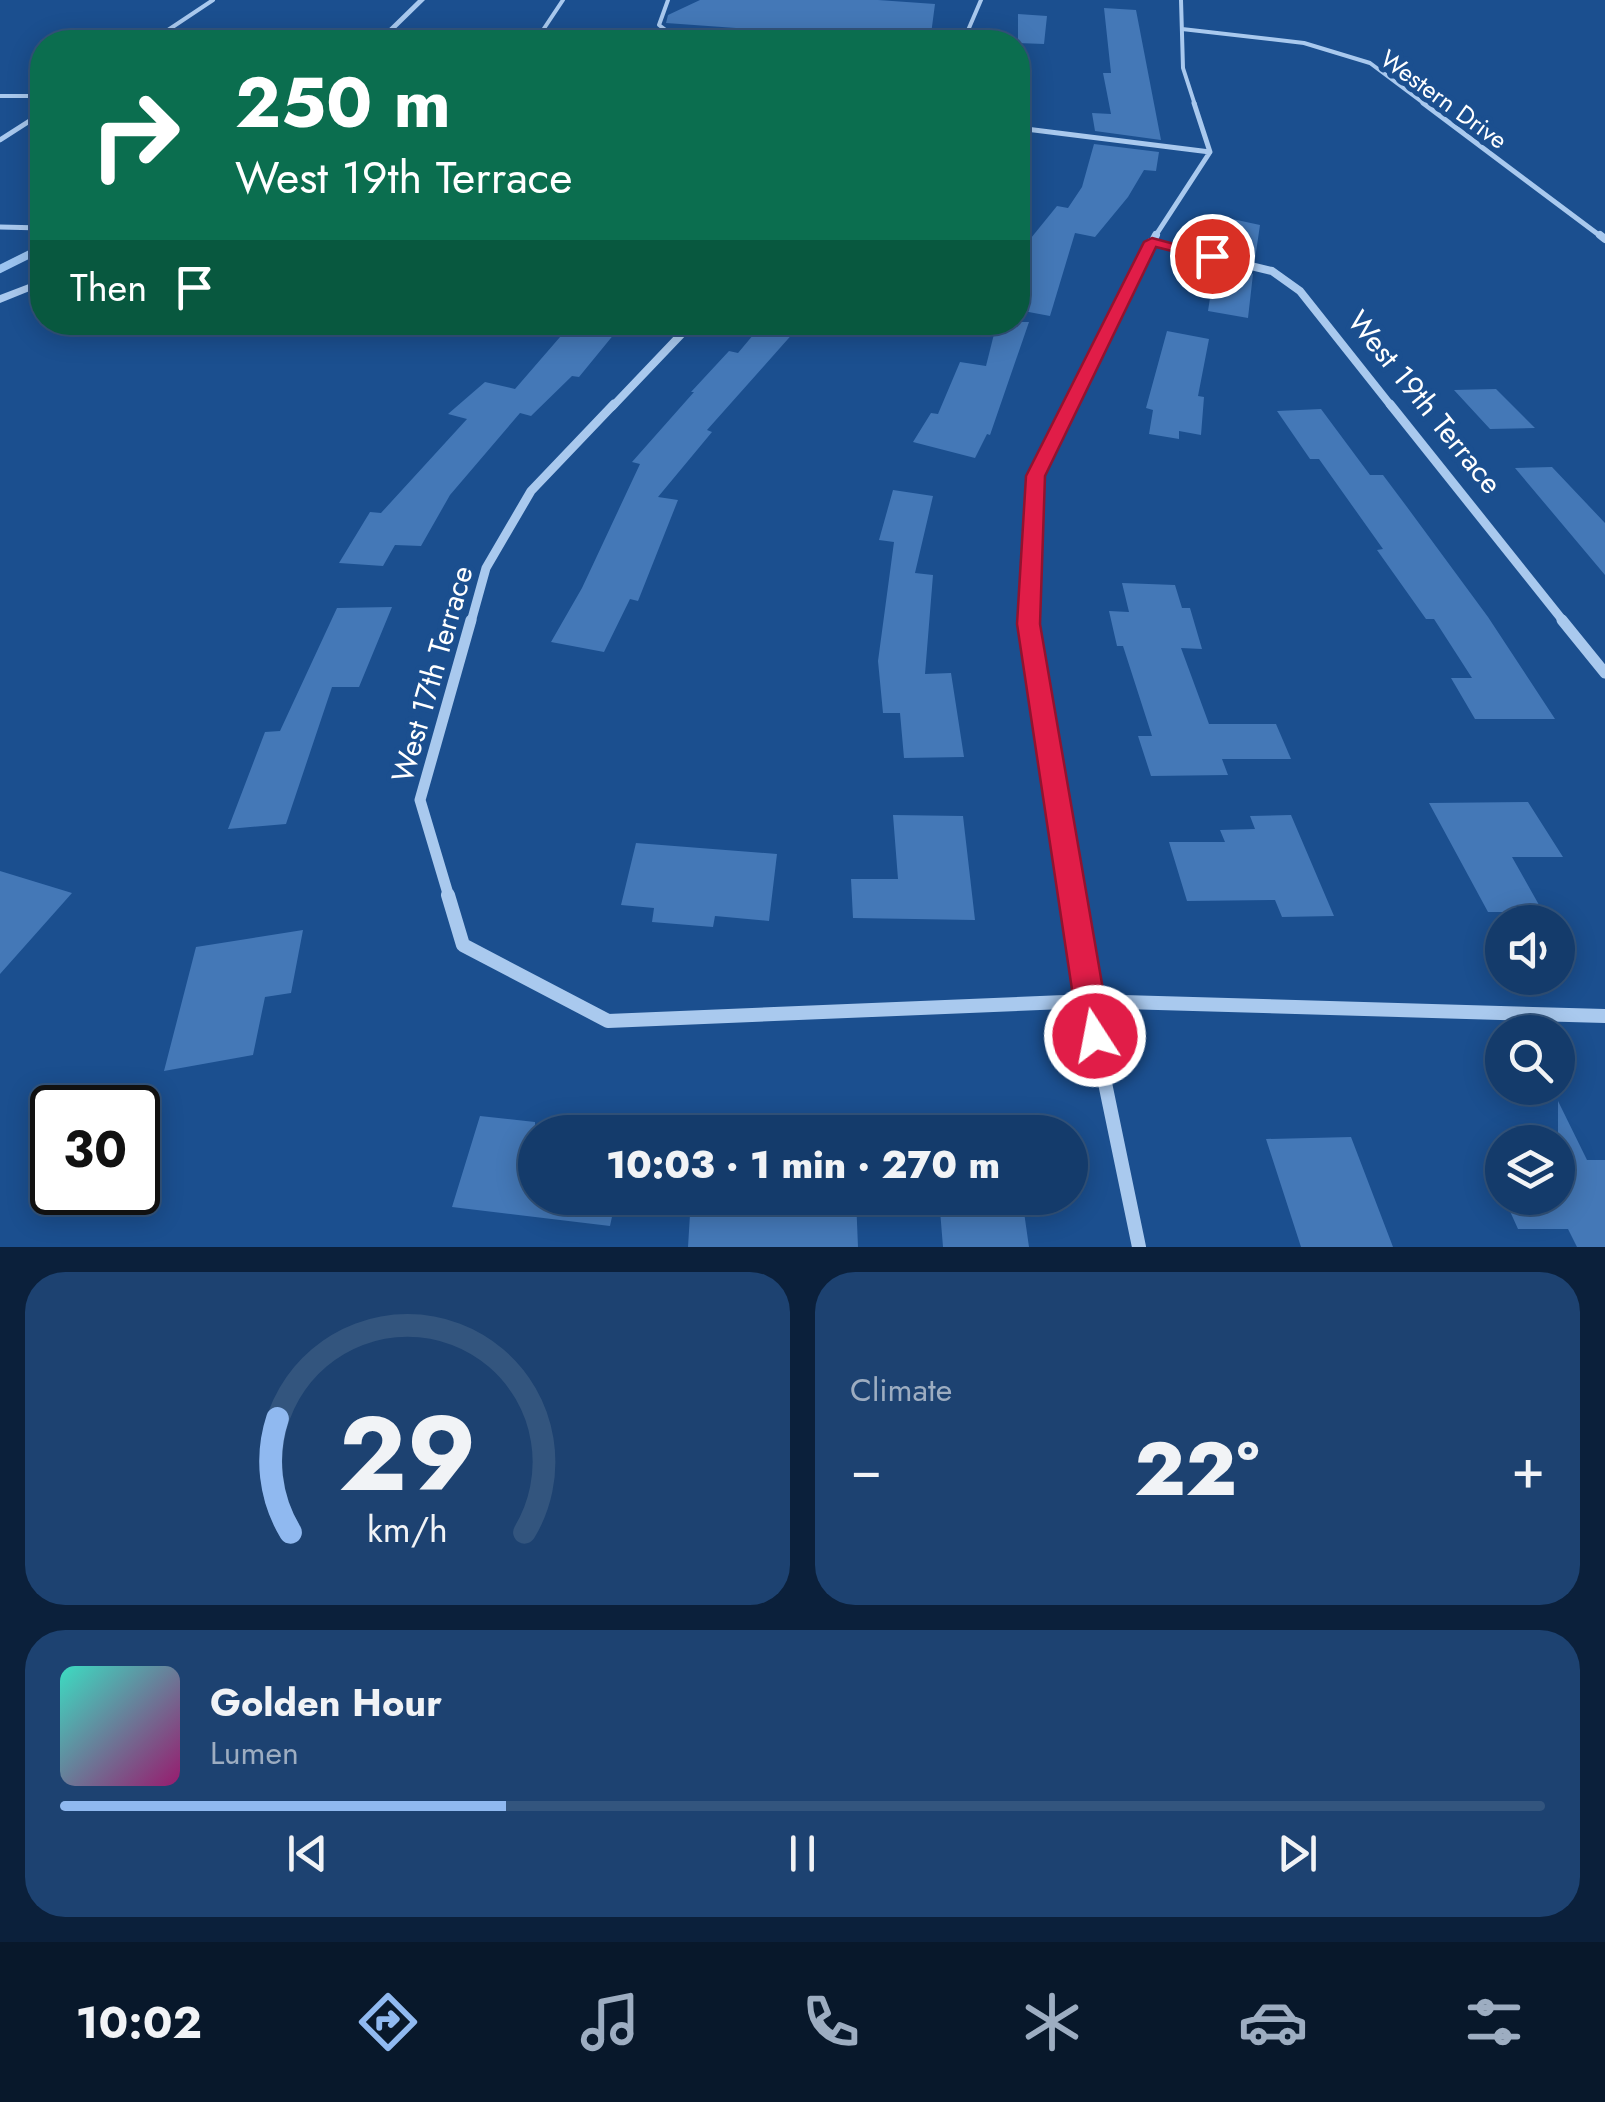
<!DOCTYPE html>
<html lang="en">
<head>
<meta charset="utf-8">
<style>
	body { margin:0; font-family:Jost,sans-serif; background:#1d4271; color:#f1f3f6; height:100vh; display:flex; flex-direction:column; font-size:38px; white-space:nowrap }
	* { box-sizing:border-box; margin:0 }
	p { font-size:32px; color:#9dadc1 }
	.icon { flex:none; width:55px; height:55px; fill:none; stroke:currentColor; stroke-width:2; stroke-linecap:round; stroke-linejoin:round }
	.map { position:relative; height:1247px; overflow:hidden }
	.panel { display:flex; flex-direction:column; gap:25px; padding:25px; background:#0b203b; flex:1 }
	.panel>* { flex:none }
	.hud { position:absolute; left:30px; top:30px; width:1000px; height:305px; border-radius:40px; box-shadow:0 5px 25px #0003,0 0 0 2px #33557e; background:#0b6e4f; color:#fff; overflow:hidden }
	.controls { position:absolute; left:1485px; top:905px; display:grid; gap:20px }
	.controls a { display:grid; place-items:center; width:90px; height:90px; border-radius:50%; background:#143b6b; box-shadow:0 5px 25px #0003,0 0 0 2px #33557e; font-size:50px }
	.speed { position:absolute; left:30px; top:1085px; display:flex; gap:20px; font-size:50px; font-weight:700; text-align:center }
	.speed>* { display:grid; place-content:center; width:130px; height:130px; border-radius:50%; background:#143b6b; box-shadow:0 5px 25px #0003,0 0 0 2px #33557e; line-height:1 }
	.speed .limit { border:5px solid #111; border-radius:15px; background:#fff; color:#111 }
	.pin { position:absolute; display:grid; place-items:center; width:85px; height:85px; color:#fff; margin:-42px; border:5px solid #fff; border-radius:50%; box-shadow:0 2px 10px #0007 }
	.me { position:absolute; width:110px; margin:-55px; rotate:349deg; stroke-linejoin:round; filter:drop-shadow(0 0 8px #0008) }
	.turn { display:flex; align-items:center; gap:35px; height:210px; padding:0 40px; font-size:45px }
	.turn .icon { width:130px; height:130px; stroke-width:2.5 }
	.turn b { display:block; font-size:70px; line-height:85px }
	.then { display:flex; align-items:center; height:95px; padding:0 40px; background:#0003; gap:20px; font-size:38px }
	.big { font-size:75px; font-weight:800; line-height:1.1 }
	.panel .tile { flex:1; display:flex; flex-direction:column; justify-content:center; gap:15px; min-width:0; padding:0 35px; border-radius:40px; background:#1d4271 }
	.panel .dial { align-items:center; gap:0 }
	.dial svg { height:260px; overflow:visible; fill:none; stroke:#33557e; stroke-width:7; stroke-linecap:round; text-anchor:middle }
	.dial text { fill:#f1f3f6; stroke:none }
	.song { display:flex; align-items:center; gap:30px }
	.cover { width:120px; height:120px; border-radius:15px; background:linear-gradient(135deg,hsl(170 70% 55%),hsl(320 70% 35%)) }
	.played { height:10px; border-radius:5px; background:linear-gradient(90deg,#90b9f0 30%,#33557e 30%) }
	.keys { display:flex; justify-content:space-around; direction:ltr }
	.heat { display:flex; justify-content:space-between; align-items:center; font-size:55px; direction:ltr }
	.panel .tiles { flex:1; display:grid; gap:25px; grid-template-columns:1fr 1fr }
	.tile:last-child { grid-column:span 2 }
	.trip { position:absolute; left:518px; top:1115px; width:570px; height:100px; border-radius:50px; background:#143b6b; box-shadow:0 5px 25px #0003,0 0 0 2px #33557e; font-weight:800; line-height:100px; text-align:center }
	.tabs { display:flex; height:160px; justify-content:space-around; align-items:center; background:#08182b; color:#9dadc1 }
	.tabs .icon { width:70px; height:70px }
	.tabs .selected { color:#90b9f0 }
	.tabs b { font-size:45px; color:#f1f3f6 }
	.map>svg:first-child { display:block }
</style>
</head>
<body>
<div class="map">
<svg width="1605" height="1247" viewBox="0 0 1605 1247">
	<rect width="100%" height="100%" fill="#1b4f8f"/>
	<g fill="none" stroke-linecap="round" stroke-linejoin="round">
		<path stroke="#9cc4f0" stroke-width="8" d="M0,269L42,248"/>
	</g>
	<path fill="#4478b7" d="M700,0H878L935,4L930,42L666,23L668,15Z
		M1104,8L1136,10L1161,140L1095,131L1092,113L1111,114L1103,73H1111Z
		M1018,14L1047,16L1044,44L1018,43Z
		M1094,144L1159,152L1156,171L1144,170L1128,197L1095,237L1075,233L1050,316L1018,310V254L1057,206L1068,208L1082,187Z
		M1223,217L1260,225L1255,259L1218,250Z
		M1215,265L1253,274L1248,318L1208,311Z
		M573,322H624L579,377L572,376L531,416L520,413L450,495L421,546L395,545L383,566L339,563L370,512L381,513L467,419L448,414L485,382L515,389Z
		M764,322H803L707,430L712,432L658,497L678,500L638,601L630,599L604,652L551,642L582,588L640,464L632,462L694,392H691L729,351L738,353Z
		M997,322H1029L990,435L987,434L975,458L913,442L931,413L938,414L960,362L986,366Z
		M1167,331L1209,339L1198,396L1204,397L1201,435L1179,431V439L1149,434L1153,410L1146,408Z
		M1496,389L1535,428L1490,429L1454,390Z
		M1321,409L1370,475H1383L1407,507L1488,617L1555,719H1475L1451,678H1472L1434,619H1426L1377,550L1383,549L1319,459H1310L1277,411Z
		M1552,467L1605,523V575L1515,468Z
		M893,490L933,496L915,573L933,575L925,674L951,673L964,757L904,758L900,713H883L878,661L894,542L879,540Z
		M1122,583L1175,585L1182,608H1190L1202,649L1181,648L1209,724H1276L1291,759H1222L1228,775L1151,776L1138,736H1152L1123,646H1117L1109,611L1129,612Z
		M392,607L359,687H332L286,824L228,829L265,732L280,731L337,608Z
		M1528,802L1563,857H1512L1543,912H1488L1429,803Z
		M893,815L963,816L975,920L853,918L851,879H898Z
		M1291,815L1334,916L1282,917L1275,900L1187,901L1169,842H1225L1220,830L1255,829L1250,816Z
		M636,843L777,854L769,921L715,916L713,927L652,922L654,908L621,905Z
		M0,871L72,893L0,974Z
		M303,930L291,993L265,997L253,1055L164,1071L196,947Z
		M1558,1101L1587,1160H1605V1247H1577L1568,1229H1518L1504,1198H1558Z
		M480,1116L535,1122V1198H616L610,1226L452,1207Z
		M1351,1137L1393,1247H1301L1266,1139Z
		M691,1198H856L858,1247H688Z
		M939,1198H1022L1029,1247H943Z"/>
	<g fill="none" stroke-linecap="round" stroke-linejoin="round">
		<path stroke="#a9c9ee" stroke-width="4" d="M668,0L659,25L671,34L749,42
			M1181,0L1183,68L1195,105
			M1182,29L1304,43L1370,63L1426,105
			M150,42L213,0
			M535,42L563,0
			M963,42L981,0
			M0,96H42"/>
		<path stroke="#a9c9ee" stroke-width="5" d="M1423,103L1603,238
			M1018,128L1210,152
			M0,140L42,113
			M0,227L42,228
			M1154,238L1210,152L1194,103"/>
		<path stroke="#a9c9ee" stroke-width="8" d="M1600,235L1605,239
			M1151,242L1272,271L1300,291L1392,407
			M612,407L693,322
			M1069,407L1156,235"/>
		<path stroke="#a9c9ee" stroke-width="9" d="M1390,404L1564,622
			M471,622L486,568L531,491L614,404
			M1028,622L1035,476L1071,404"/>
		<path stroke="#a9c9ee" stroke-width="11" d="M1028,620L1071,897
			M1562,620L1605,673
			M449,897L420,800L471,620"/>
		<path stroke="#a9c9ee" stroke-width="14" d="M448,895L463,945L608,1021L1088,1001L1605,1016
			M1071,895L1088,1001L1139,1247"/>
		<path fill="#a9c9ee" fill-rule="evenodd" d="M418,0H425L382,42H375Z
			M42,279V286L0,303V295Z"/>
	</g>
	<path fill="#e11d48" stroke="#92132f" stroke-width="2.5" d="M1152,238L1219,256L1212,261L1156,247L1045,476L1040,624L1111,1036L1107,1048L1095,1052L1084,1048L1079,1036L1017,624L1026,476L1144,242Z"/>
	<g text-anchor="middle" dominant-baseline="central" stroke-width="10" stroke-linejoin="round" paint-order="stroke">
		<g font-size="25" fill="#fff" stroke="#1b4f8f">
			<text transform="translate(1444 99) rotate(36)">Western Drive</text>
		</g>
		<g font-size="30" fill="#fff" stroke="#1b4f8f">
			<text transform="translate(1425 402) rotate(51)">West 19th Terrace</text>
			<text transform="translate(432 674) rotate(-74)">West 17th Terrace</text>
		</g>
	</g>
</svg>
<div class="controls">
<a><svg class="icon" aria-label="sound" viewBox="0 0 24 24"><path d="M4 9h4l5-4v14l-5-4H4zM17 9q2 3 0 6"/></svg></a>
<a><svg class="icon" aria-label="search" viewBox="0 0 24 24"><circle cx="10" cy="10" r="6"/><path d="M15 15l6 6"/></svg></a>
<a><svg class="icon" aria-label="layers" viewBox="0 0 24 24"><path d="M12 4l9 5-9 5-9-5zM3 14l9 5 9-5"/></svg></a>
</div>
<div class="speed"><div class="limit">30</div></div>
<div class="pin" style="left:1212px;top:256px;background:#d93025"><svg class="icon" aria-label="arrive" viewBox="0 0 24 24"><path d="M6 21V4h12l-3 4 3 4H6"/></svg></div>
<svg class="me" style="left:1095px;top:1036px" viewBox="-20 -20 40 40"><circle r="17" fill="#e11d48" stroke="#fff" stroke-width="3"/><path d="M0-11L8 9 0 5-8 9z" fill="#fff"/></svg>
<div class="trip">10:03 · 1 min · 270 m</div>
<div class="hud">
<div class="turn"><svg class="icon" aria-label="right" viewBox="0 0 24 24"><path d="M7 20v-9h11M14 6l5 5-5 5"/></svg><div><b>250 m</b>West 19th Terrace</div></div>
<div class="then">Then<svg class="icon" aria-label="arrive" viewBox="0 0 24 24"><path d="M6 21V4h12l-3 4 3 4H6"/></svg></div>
</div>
</div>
<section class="panel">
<div class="tiles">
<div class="tile dial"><svg viewBox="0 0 100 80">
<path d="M14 69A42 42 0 1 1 86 69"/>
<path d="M14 69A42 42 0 0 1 10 34" stroke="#90b9f0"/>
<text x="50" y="56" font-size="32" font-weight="700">29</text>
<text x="50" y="72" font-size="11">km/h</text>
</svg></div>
<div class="tile"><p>Climate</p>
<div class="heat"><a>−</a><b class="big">22°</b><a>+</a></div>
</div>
<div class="tile">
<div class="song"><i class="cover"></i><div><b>Golden Hour</b><p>Lumen</p></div></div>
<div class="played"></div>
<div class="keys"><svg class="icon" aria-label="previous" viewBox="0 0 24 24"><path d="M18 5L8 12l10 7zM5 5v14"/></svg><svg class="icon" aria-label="pause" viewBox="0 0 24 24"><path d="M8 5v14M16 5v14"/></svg><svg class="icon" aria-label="next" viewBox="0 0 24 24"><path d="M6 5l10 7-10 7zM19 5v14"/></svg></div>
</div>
</div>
</section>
<nav class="tabs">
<b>10:02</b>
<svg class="icon selected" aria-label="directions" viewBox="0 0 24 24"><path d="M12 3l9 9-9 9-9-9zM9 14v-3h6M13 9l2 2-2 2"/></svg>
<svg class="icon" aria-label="music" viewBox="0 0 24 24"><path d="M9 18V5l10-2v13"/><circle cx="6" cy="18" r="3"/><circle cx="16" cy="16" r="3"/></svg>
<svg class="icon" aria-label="phone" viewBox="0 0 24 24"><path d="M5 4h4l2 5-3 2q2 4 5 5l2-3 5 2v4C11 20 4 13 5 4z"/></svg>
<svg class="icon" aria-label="climate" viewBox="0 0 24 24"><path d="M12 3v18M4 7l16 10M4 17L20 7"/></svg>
<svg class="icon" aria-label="car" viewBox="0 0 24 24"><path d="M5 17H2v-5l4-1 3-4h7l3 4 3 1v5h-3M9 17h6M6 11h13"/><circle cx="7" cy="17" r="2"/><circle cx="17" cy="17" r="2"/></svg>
<svg class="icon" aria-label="filters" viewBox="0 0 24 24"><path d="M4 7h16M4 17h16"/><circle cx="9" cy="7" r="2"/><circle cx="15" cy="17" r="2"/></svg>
</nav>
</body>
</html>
